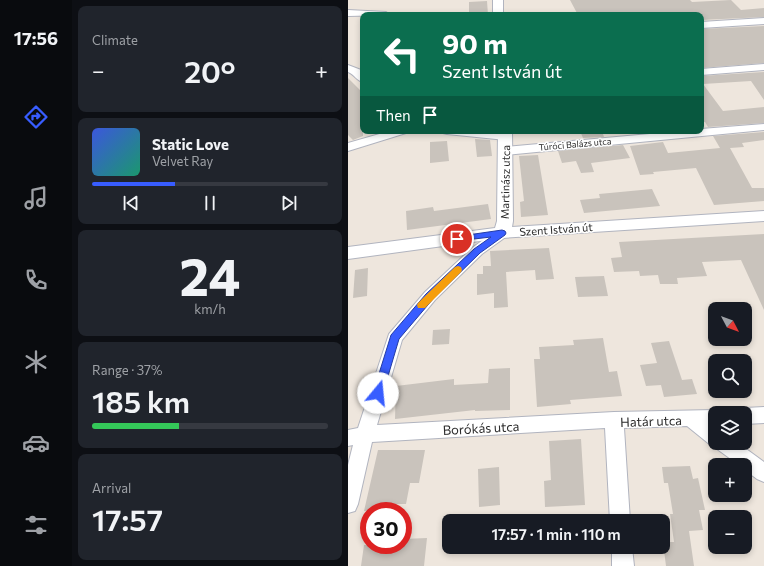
<!DOCTYPE html>
<html lang="en">
<head>
<meta charset="utf-8">
<style>
	body { margin:0; font-family:Commissioner,sans-serif; background:#20242c; color:#f1f3f6; height:100vh; display:flex; flex-direction:column; font-size:15px; white-space:nowrap }
	* { box-sizing:border-box; margin:0 }
	p { font-size:13px; color:#9ea1a6 }
	.icon { flex:none; width:22px; height:22px; fill:none; stroke:currentColor; stroke-width:2; stroke-linecap:round; stroke-linejoin:round }
	.map { position:relative; flex:1; overflow:hidden }
	.sheet { display:flex; flex-direction:column; gap:6px; padding:6px; background:#0d0f14; width:276px }
	.sheet>* { flex:none }
	.banner { position:absolute; left:12px; top:12px; width:344px; height:122px; border-radius:8px; box-shadow:0 2px 6px #0003; background:#0b6e4f; color:#fff; overflow:hidden }
	.needle { width:26px; rotate:131deg }
	.fabs { position:absolute; left:360px; top:302px; display:grid; gap:8px }
	.fabs a { display:grid; place-items:center; width:44px; height:44px; border-radius:8px; background:#171b24; box-shadow:0 2px 6px #0003; font-size:20px }
	.speed { position:absolute; left:12px; top:502px; display:flex; gap:8px; font-size:20px; font-weight:700; text-align:center }
	.speed>* { display:grid; place-content:center; width:52px; height:52px; border-radius:50%; background:#171b24; box-shadow:0 2px 6px #0003; line-height:1 }
	.speed .limit { border:6px solid #d22; background:#fff; color:#111 }
	.pin { position:absolute; display:grid; place-items:center; width:34px; height:34px; color:#fff; margin:-17px; border:2px solid #fff; border-radius:50%; box-shadow:0 1px 4px #0007 }
	.me { position:absolute; width:44px; margin:-22px; rotate:17deg; stroke-linejoin:round; filter:drop-shadow(0 0 3px #0008) }
	.turn { display:flex; align-items:center; gap:14px; height:84px; padding:0 16px; font-size:18px }
	.turn .icon { width:52px; height:52px; stroke-width:2.5 }
	.turn b { display:block; font-size:28px; line-height:34px }
	.then { display:flex; align-items:center; height:38px; padding:0 16px; background:#0003; gap:8px; font-size:15px }
	.big { font-size:30px; font-weight:600; line-height:1.1 }
	.sheet .widget { flex:1; display:flex; flex-direction:column; justify-content:center; gap:6px; min-width:0; padding:0 14px; border-radius:8px; background:#20242c }
	.sheet .dial { align-items:center; gap:0 }
	.dial b { font-size:52px; line-height:1 }
	.song { display:flex; align-items:center; gap:12px }
	.cover { width:48px; height:48px; border-radius:6px; background:linear-gradient(135deg,hsl(230 70% 55%),hsl(160 70% 35%)) }
	.played { height:4px; border-radius:2px; background:linear-gradient(90deg,#385dff 35%,#363941 35%) }
	.keys { display:flex; justify-content:space-around; direction:ltr }
	.heat { display:flex; justify-content:space-between; align-items:center; font-size:22px; direction:ltr }
	.charge { height:6px; border-radius:3px; background:linear-gradient(90deg,#34c759 37%,#363941 0) }
	.trip { position:absolute; left:94px; top:514px; width:228px; height:40px; border-radius:8px; background:#171b24; box-shadow:0 2px 6px #0003; font-weight:600; line-height:40px; text-align:center }
	main { display:flex; flex:1; min-height:0 }
	.tab-bar { display:flex; flex-direction:column; width:72px; justify-content:space-around; align-items:center; background:#090b0e; color:#9ea1a6 }
	.tab-bar .icon { width:28px; height:28px }
	.tab-bar .on { color:#385dff }
	.tab-bar b { font-size:18px; color:#f1f3f6 }
	.map>svg:first-child { display:block }
</style>
</head>
<body>
<main>
<nav class="tab-bar">
<b>17:56</b>
<svg class="icon on" aria-label="directions" viewBox="0 0 24 24"><path d="M12 3l9 9-9 9-9-9zM9 14v-3h6M13 9l2 2-2 2"/></svg>
<svg class="icon" aria-label="music" viewBox="0 0 24 24"><path d="M9 18V5l10-2v13"/><circle cx="6" cy="18" r="3"/><circle cx="16" cy="16" r="3"/></svg>
<svg class="icon" aria-label="phone" viewBox="0 0 24 24"><path d="M5 4h4l2 5-3 2q2 4 5 5l2-3 5 2v4C11 20 4 13 5 4z"/></svg>
<svg class="icon" aria-label="climate" viewBox="0 0 24 24"><path d="M12 3v18M4 7l16 10M4 17L20 7"/></svg>
<svg class="icon" aria-label="car" viewBox="0 0 24 24"><path d="M5 17H2v-5l4-1 3-4h7l3 4 3 1v5h-3M9 17h6M6 11h13"/><circle cx="7" cy="17" r="2"/><circle cx="17" cy="17" r="2"/></svg>
<svg class="icon" aria-label="filters" viewBox="0 0 24 24"><path d="M4 7h16M4 17h16"/><circle cx="9" cy="7" r="2"/><circle cx="15" cy="17" r="2"/></svg>
</nav>
<section class="sheet">
<div class="widget"><p>Climate</p>
<div class="heat"><a>−</a><b class="big">20°</b><a>+</a></div>
</div>
<div class="widget">
<div class="song"><i class="cover"></i><div><b>Static Love</b><p>Velvet Ray</p></div></div>
<div class="played"></div>
<div class="keys"><svg class="icon" aria-label="previous" viewBox="0 0 24 24"><path d="M18 5L8 12l10 7zM5 5v14"/></svg><svg class="icon" aria-label="pause" viewBox="0 0 24 24"><path d="M8 5v14M16 5v14"/></svg><svg class="icon" aria-label="next" viewBox="0 0 24 24"><path d="M6 5l10 7-10 7zM19 5v14"/></svg></div>
</div>
<div class="widget dial"><b>24</b><p>km/h</p></div>
<div class="widget"><p>Range · 37%</p><b class="big">185 km</b><div class="charge"></div></div>
<div class="widget"><p>Arrival</p><b class="big">17:57</b></div>
</section>
<div class="map">
<svg width="416" height="566" viewBox="0 0 416 566">
	<rect width="100%" height="100%" fill="#eee6dd"/>
	<path fill="#c9c3bc" d="M222,0H342L344,2L383,0L393,10L416,8V17L353,20V15H230Z
		M139,1L140,15H121V2Z
		M416,26V63L353,68V29Z
		M416,72V100L403,81L355,84L375,111L416,107V123L360,127L357,122H353V76Z
		M0,78L15,93V136L5,140L0,135Z
		M232,131H254L256,137L235,138Z
		M416,132V140L394,143L396,147L382,148L404,188H416V201L366,205L348,168L305,172L306,174L292,175L282,146L315,142L320,153L372,148L365,136Z
		M127,139L142,140L144,156L129,157Z
		M99,141L101,161L82,163V142Z
		M275,145L282,158L243,163L246,172L233,173L228,161L214,163L210,151Z
		M190,155L200,215L173,217L172,202L176,201L171,156Z
		M304,189L312,206L236,213L232,200L252,198L251,194Z
		M140,204L143,219L59,230L58,211L85,207L86,211Z
		M416,234V310L393,260L354,262L359,276L329,278L330,284H312L310,275L292,276L291,271L266,272L263,258L274,257L271,242Z
		M201,248L206,279L188,280L187,270L158,272L160,307L146,308V293L129,295V274H135V266H143L142,251Z
		M20,268L19,296L5,298L7,270Z
		M256,276L260,296L230,297L227,277Z
		M102,329L101,344L84,345L85,330Z
		M255,338L261,372L269,371L274,396L222,400L223,404L189,407L186,359H192L191,347L226,345L225,340Z
		M321,341L334,380L344,379L349,394L316,397L313,385L298,386L292,365L309,363L303,343Z
		M162,368V410L127,411V410L47,419L48,386L106,379V385L140,383L141,369Z
		M233,439L237,505L197,507L196,481L203,480L201,441Z
		M30,450H77L71,483H62L58,504H43L42,511H16Z
		M342,466L345,479L350,478L357,510H351L355,530L341,531L346,566H318L315,542H326L322,514H325L320,483H316L314,467Z
		M151,467L152,505L131,507L130,469Z
		M79,538L76,566H13L16,545H55V539Z"/>
	<g fill="none" stroke-linecap="round" stroke-linejoin="round">
		<g stroke="#b1b4bf" stroke-width="2">
			<path id="minor" d="M0,10L38,12L42,15L0,16Z
				M416,18V24L353,28V22Z
				M416,64V70L353,75V69Z
				M0,65L13,70L15,73V82C9,81 6,74 0,72Z
				M416,124V130L157,155L153,154L151,151L153,148L157,147L335,131H353V129Z
				M42,131H60L58,133L0,151V143Z
				M93,131C115,131 140,128 162,134L164,136L162,138L158,140L99,134L95,133Z
				M154,228L159,230L161,233L159,236L134,254L87,300L54,340L29,425L266,412L367,410L374,413H367V443H390L416,462V482L409,479L397,470V465H391L369,449L368,445L360,443L339,426L276,428L282,521H262L257,428L24,442L10,504L7,511L0,513V465L5,445L0,446V430L10,428L41,334L77,292L124,248L149,230Z
				M416,407V423L397,424V413H389L391,411L397,408Z
				M264,547H284L286,566H264Z"/>
		</g>
		<g stroke="#b1b4bf" stroke-width="2">
			<path id="tertiary" d="M145,0H155V15H145Z
				M150,131H164L165,221L164,227L416,211V221L154,238L0,259V247L147,228L149,221Z"/>
		</g>
		<use href="#minor" fill="#fff" fill-rule="evenodd"/>
		<use href="#tertiary" fill="#fff" fill-rule="evenodd"/>
	</g>
	<path fill="#385dff" stroke="#243ca6" d="M154,230L157,231L158,233L157,235L132,253L85,299L51,339L35,393L34,396L30,397L26,396L25,393L43,335L78,294L126,249L143,237L109,241L105,239L106,237Z"/>
	<path fill="#f59e0b" d="M110,266L113,267L114,270L113,272L77,308H70L69,305L70,303L107,267Z"/>
	<g text-anchor="middle" dominant-baseline="central" stroke-width="3" stroke-linejoin="round" paint-order="stroke">
		<g font-size="9" fill="#2b2b2b" stroke="#fff">
			<text transform="translate(227 144) rotate(-5)">Túróci Balázs utca</text>
		</g>
		<g font-size="11" fill="#2b2b2b" stroke="#fff">
			<text transform="translate(157 182) rotate(-89)">Martinász utca</text>
			<text transform="translate(208 229) rotate(-4)">Szent István út</text>
		</g>
		<g font-size="13" fill="#2b2b2b" stroke="#fff">
			<text transform="translate(303 421) rotate(-2)">Határ utca</text>
			<text transform="translate(133 428) rotate(-3)">Borókás utca</text>
		</g>
	</g>
</svg>
<div class="fabs">
<a><svg class="needle" viewBox="-14 -14 28 28"><path d="M0-13l5 13h-10z" fill="#e53935"/><path d="M0 13l5-13h-10z" fill="#9ea1a6"/></svg></a>
<a><svg class="icon" aria-label="search" viewBox="0 0 24 24"><circle cx="10" cy="10" r="6"/><path d="M15 15l6 6"/></svg></a>
<a><svg class="icon" aria-label="layers" viewBox="0 0 24 24"><path d="M12 4l9 5-9 5-9-5zM3 14l9 5 9-5"/></svg></a>
<a>+</a>
<a>−</a>
</div>
<div class="speed"><div class="limit">30</div></div>
<div class="pin" style="left:109px;top:239px;background:#d93025"><svg class="icon" aria-label="arrive" viewBox="0 0 24 24"><path d="M6 21V4h12l-3 4 3 4H6"/></svg></div>
<svg class="me" style="left:30px;top:393px" viewBox="-20 -20 40 40"><circle r="19" fill="#fff"/><path d="M0-13L10 11 0 6-10 11z" fill="#385dff"/></svg>
<div class="trip">17:57 · 1 min · 110 m</div>
<div class="banner">
<div class="turn"><svg class="icon" aria-label="left" viewBox="0 0 24 24"><path d="M17 20v-9H6M10 6l-5 5 5 5"/></svg><div><b>90 m</b>Szent István út</div></div>
<div class="then">Then<svg class="icon" aria-label="arrive" viewBox="0 0 24 24"><path d="M6 21V4h12l-3 4 3 4H6"/></svg></div>
</div>
</div>
</main>
</body>
</html>
